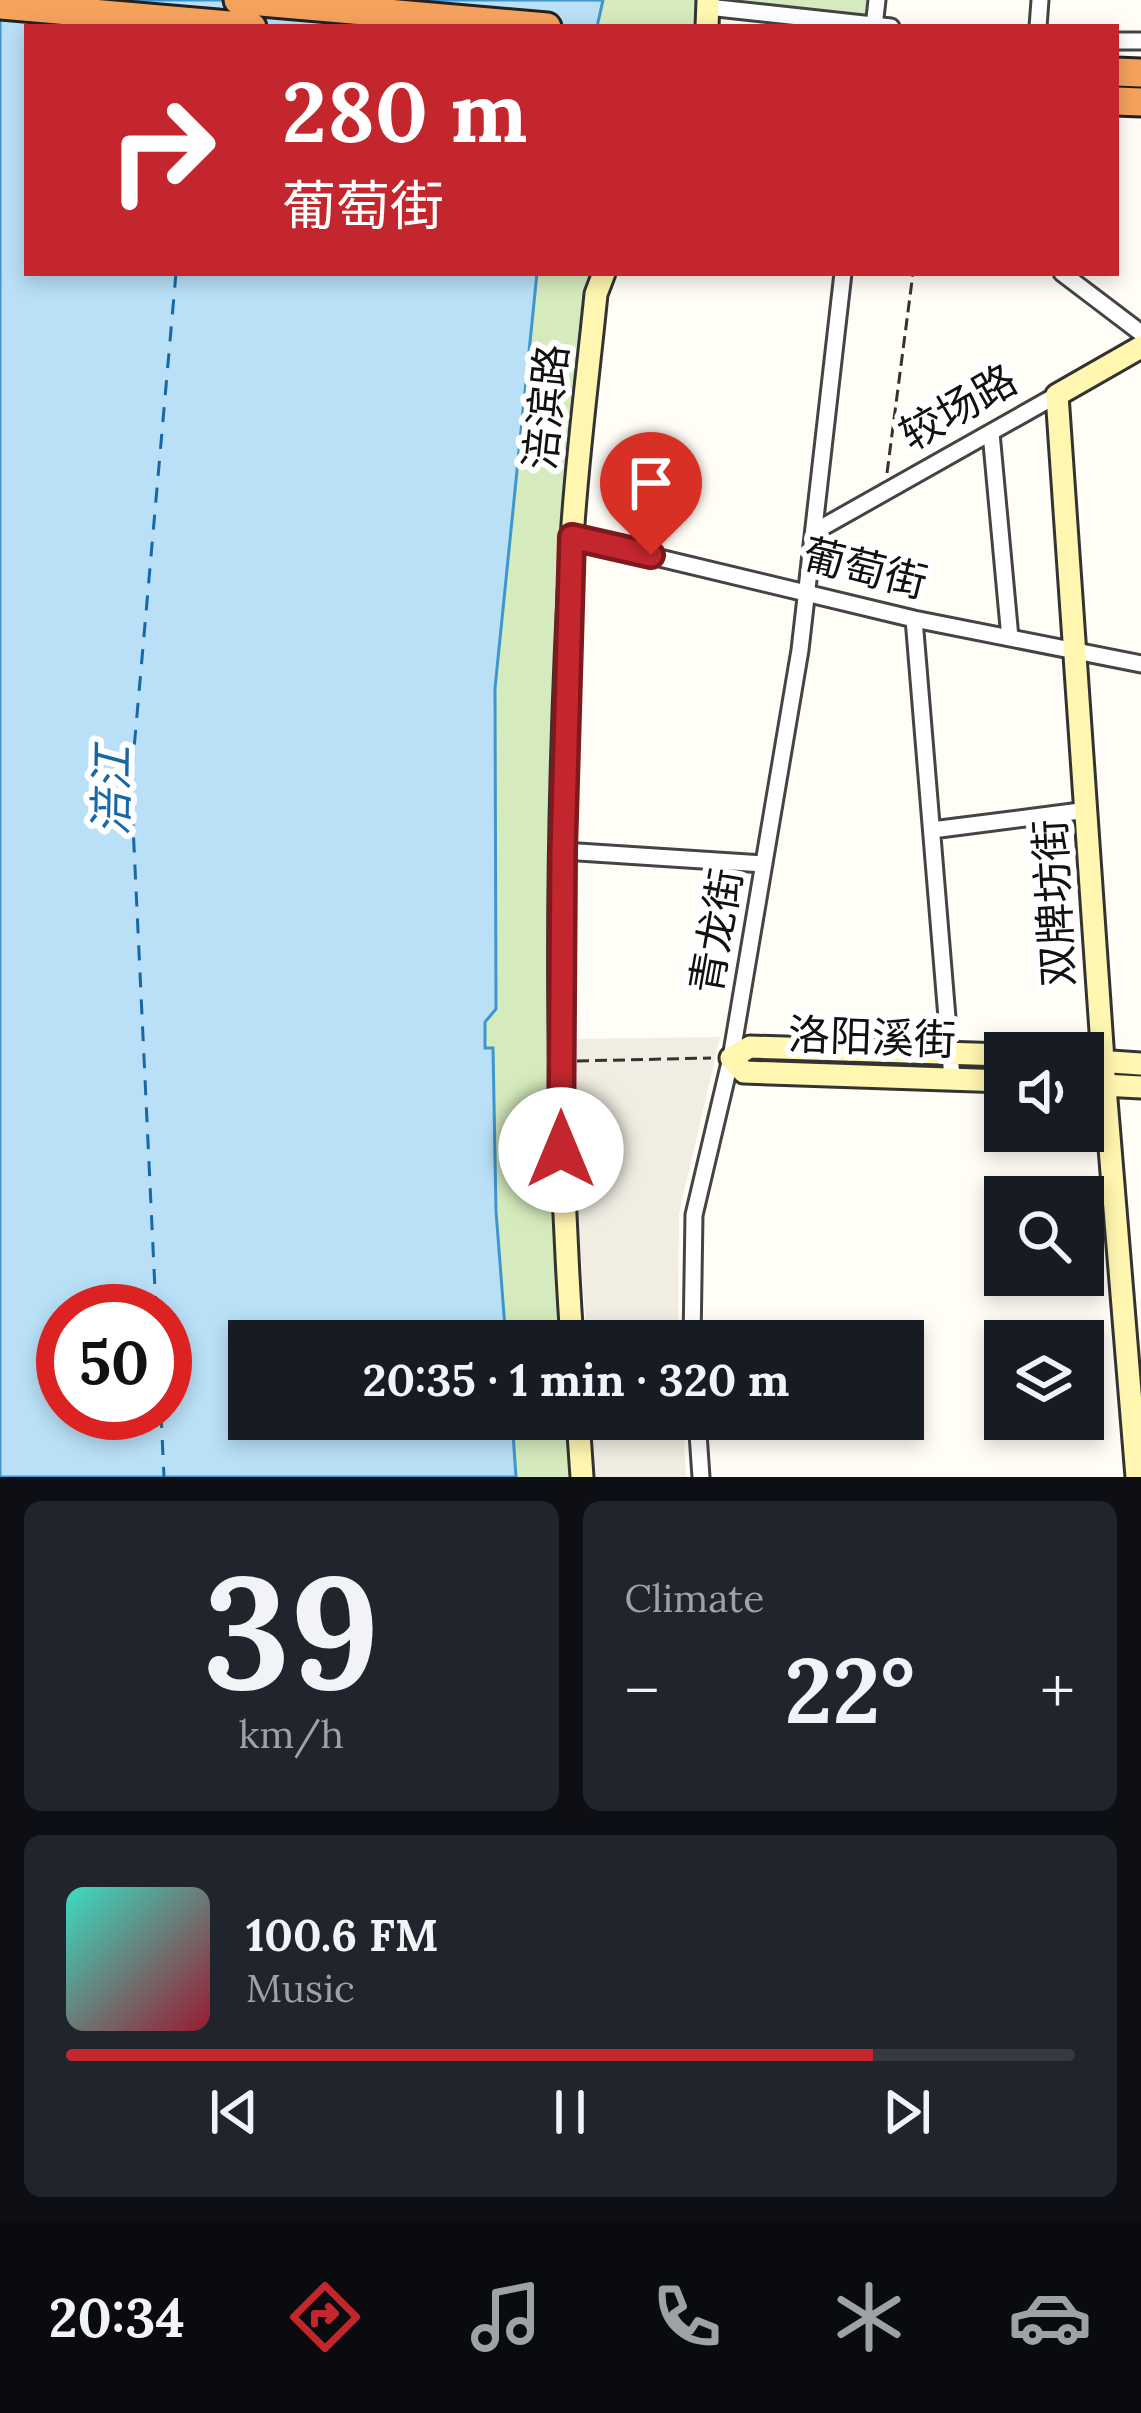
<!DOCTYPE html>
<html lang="en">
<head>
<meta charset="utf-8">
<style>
	body { margin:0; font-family:Lora,"Noto Sans SC",serif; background:#20242c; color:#f1f3f6; height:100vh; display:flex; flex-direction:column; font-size:45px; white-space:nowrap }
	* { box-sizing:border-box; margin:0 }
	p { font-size:39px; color:#9ea1a6 }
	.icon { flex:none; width:66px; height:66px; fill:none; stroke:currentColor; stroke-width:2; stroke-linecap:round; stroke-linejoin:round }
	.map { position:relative; height:1477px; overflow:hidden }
	.sheet { display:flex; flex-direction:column; gap:24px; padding:24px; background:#0d0f14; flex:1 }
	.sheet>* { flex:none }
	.guide { position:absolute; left:24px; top:24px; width:1095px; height:252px; border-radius:0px; box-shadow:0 6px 18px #0003; background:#c4262e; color:#fff; overflow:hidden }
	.fabs { position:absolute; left:984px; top:1032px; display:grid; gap:24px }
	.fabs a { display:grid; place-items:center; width:120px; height:120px; border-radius:0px; background:#171b24; box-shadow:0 6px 18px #0003; font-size:60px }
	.speed { position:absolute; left:36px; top:1284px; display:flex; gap:24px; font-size:60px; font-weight:700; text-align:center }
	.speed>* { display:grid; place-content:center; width:156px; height:156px; border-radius:50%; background:#171b24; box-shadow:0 6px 18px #0003; line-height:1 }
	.speed .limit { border:18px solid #d22; background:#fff; color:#111 }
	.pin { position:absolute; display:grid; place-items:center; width:102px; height:102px; color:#fff; margin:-123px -51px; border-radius:50% 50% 50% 0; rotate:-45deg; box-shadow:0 0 12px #0007 }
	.pin .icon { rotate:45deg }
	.me { position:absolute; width:132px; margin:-66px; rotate:0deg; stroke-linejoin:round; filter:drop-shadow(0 0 9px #0008) }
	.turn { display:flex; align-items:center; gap:42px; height:252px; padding:0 60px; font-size:54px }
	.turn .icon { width:156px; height:156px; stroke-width:2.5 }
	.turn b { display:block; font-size:84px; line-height:102px }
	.big { font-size:90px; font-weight:800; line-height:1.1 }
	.sheet .card { flex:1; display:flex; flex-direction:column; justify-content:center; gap:18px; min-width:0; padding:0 42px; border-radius:18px; background:#20242c }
	.sheet .dial { align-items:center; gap:0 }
	.dial b { font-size:156px; line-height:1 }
	.song { display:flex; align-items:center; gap:36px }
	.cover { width:144px; height:144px; border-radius:18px; background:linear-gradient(135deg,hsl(170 70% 55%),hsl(350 70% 35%)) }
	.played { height:12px; border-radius:6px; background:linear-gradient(90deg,#c4262e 80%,#363941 80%) }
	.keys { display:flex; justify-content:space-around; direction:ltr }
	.heat { display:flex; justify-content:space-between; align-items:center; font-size:66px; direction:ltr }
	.sheet .tiles { flex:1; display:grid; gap:24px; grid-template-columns:1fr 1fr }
	.card:last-child { grid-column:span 2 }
	.trip { position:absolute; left:228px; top:1320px; width:696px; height:120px; border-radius:0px; background:#171b24; box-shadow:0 6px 18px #0003; font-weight:800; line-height:120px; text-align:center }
	.dock { display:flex; height:192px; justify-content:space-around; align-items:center; background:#090b0e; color:#9ea1a6 }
	.dock .icon { width:84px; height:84px }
	.dock .on { color:#c4262e }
	.dock b { font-size:54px; color:#f1f3f6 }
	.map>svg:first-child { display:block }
</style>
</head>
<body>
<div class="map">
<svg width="1141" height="1477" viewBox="0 0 1141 1477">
	<rect width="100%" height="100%" fill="#fffdf5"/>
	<path fill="#d5ebbd" d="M603,0H877L874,25L709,7L707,27H597Z
		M537,273H604L596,294L563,851L572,1341H506L496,1211L493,1048L485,1049V1022L496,1009L495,688Z
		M512,1419H578L582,1477H516Z"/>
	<path fill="#f1ede2" d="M720,1037L679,1213L678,1341H587L577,1201L575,1039Z
		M592,1419H683L686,1477H596Z"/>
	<path fill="#b9e0f7" stroke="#3f96cf" stroke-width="3" fill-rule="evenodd" d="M0,0H603L597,27H27V273H537L495,688L496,1009L485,1022V1048H493L496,1211L506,1341H249V1419H512L516,1477H0ZM63,1311H165V1413H63Z"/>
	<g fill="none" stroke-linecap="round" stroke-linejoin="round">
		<path stroke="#1768a6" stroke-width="3" stroke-dasharray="15 12" stroke-linecap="butt" d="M156,1311L131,783L176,273
			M161,1413L164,1477"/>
		<g stroke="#444" stroke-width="21">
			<path id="street" d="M708,7L891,27
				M874,27L877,0
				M1038,27L1040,0
				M1116,41H1141
				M1062,273L1141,333
				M991,433L1010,638
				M814,532L1057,395
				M572,537L914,619L1141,664
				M914,619L952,1078
				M932,830L1088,810
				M563,851L764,864
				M692,1341L694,1215L731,1058L800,650L843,273
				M697,1419L701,1477"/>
		</g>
		<g stroke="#333" stroke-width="27">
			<path id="secondary" d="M707,27L708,0
				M1005,1055L750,1047L731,1058L744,1072L1005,1081
				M1083,1060L1141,1064
				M1083,1084L1141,1087
				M572,1341C554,1077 557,803 572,539C577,457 588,375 596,294L604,273
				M578,1419L582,1477
				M1137,1477L1104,1075L1057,395L1141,347"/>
		</g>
		<g stroke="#222" stroke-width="33">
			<path id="highway" d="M238,0L547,27
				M0,5L252,27
				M1116,72L1141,73
				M1116,101L1141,102"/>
		</g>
		<path stroke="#333" stroke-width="3" stroke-dasharray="12 6" stroke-linecap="butt" d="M887,473L913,273
			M577,1061L711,1058"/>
		<use href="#street" stroke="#fff" stroke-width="15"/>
		<use href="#secondary" stroke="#fff6b0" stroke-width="21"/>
		<use href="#highway" stroke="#f5a25d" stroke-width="27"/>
	</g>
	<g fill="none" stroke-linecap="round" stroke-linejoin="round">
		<g stroke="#7f191e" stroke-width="30">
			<path id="route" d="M561,1150L563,851L572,537L651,555"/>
		</g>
		<use href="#route" stroke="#c4262e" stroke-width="21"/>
	</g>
	<g text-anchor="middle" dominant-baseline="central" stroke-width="12" stroke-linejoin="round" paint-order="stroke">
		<g font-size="42" fill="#111" stroke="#fff">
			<text transform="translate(546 407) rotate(-84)">涪滨路</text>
			<text transform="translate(958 407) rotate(-30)">较场路</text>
			<text transform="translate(865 568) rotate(14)">葡萄街</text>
			<text transform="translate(1054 903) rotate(-93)">双牌坊街</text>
			<text transform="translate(716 931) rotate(-80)">青龙街</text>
			<text transform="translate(872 1037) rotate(2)">洛阳溪街</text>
		</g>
		<g font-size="45" font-style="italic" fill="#1768a6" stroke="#fff">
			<text transform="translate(111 791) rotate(-89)">涪江</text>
		</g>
	</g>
</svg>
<div class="fabs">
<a><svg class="icon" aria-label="sound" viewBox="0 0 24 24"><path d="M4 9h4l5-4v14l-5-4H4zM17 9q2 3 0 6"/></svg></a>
<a><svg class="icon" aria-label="search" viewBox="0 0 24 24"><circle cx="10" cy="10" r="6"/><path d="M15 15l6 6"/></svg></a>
<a><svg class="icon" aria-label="layers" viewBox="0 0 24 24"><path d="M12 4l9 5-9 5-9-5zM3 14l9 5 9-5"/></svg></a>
</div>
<div class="speed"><div class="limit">50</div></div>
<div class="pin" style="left:651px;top:555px;background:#d93025"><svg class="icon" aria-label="arrive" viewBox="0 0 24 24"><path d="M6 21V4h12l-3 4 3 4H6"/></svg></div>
<svg class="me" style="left:561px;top:1150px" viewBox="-20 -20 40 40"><circle r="19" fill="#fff"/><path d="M0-13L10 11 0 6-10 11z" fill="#c4262e"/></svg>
<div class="trip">20:35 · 1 min · 320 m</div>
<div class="guide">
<div class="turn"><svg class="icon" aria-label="right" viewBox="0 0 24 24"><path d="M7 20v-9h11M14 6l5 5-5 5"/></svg><div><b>280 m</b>葡萄街</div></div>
</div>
</div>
<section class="sheet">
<div class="tiles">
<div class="card dial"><b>39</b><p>km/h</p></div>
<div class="card"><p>Climate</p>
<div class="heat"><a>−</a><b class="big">22°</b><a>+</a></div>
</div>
<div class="card">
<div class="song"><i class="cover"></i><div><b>100.6 FM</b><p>Music</p></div></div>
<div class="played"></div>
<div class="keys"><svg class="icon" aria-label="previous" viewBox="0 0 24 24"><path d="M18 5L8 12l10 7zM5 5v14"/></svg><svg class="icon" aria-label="pause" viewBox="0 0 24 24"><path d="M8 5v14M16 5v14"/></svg><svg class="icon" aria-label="next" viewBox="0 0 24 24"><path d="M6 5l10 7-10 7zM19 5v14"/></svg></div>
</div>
</div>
</section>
<nav class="dock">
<b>20:34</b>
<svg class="icon on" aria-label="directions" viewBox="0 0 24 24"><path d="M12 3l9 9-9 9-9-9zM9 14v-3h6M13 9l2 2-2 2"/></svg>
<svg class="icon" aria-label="music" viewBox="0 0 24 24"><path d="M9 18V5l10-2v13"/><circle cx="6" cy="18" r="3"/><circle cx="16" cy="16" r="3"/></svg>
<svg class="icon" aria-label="phone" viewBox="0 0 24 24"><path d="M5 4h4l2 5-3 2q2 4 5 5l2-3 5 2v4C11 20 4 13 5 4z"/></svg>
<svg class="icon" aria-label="climate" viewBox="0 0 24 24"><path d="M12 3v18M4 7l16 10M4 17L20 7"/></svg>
<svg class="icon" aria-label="car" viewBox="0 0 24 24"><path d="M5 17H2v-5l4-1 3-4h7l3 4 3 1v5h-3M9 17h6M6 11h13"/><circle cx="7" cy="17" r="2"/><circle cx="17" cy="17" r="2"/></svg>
</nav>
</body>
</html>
